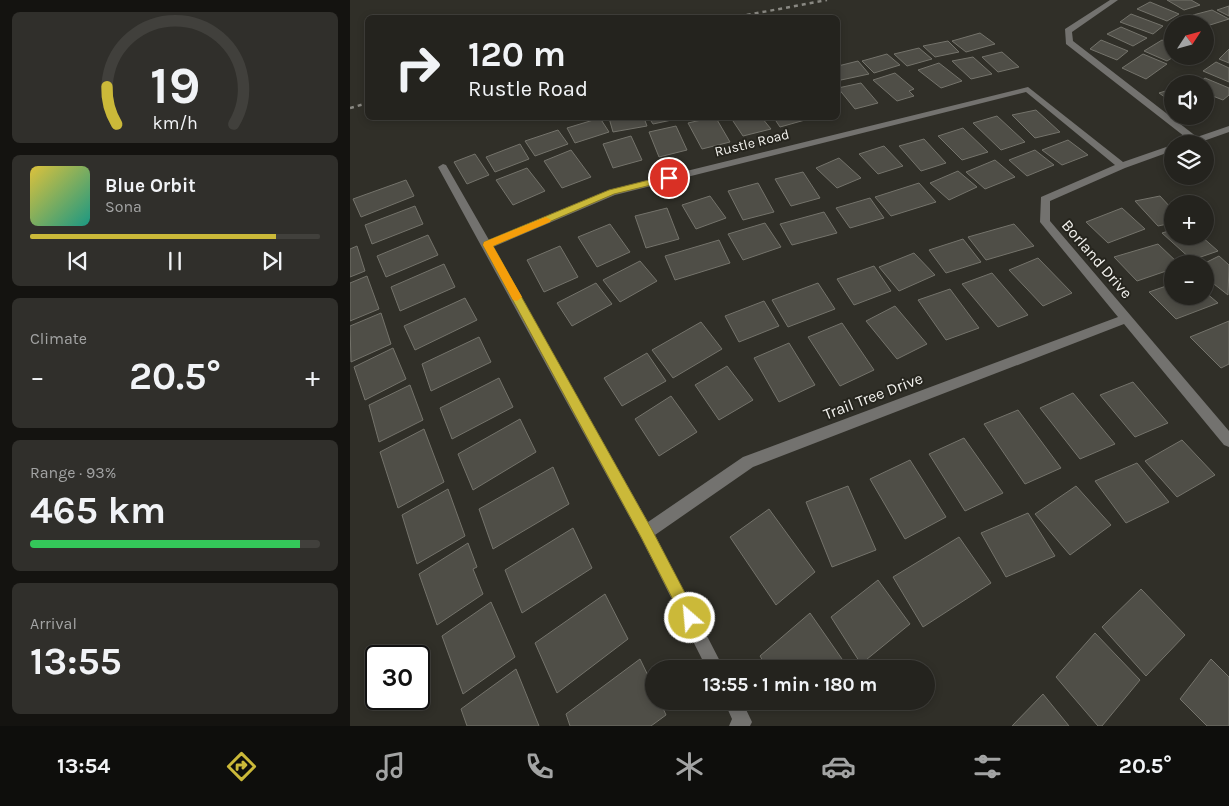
<!DOCTYPE html>
<html lang="en">
<head>
<meta charset="utf-8">
<style>
	body { margin:0; font-family:Karla,sans-serif; background:#302f2b; color:#f1f3f6; height:100vh; display:flex; flex-direction:column; font-size:19px; white-space:nowrap }
	* { box-sizing:border-box; margin:0 }
	p { font-size:16px; color:#a3a4a4 }
	.icon { flex:none; width:28px; height:28px; fill:none; stroke:currentColor; stroke-width:2; stroke-linecap:round; stroke-linejoin:round }
	.map { position:relative; flex:1; overflow:hidden }
	.sheet { display:flex; flex-direction:column; gap:12px; padding:12px; background:#141310; width:350px }
	.sheet>* { flex:none }
	.banner { position:absolute; left:15px; top:15px; width:475px; height:105px; border-radius:8px; box-shadow:0 2px 8px #0003,0 0 0 1px #41403c; background:#24231e; color:#f1f3f6; overflow:hidden }
	.needle { width:32px; rotate:54deg }
	.fabs { position:absolute; left:814px; top:15px; display:grid; gap:10px }
	.fabs a { display:grid; place-items:center; width:50px; height:50px; border-radius:50%; background:#24231e; box-shadow:0 2px 8px #0003,0 0 0 1px #41403c; font-size:25px }
	.speed { position:absolute; left:15px; top:645px; display:flex; gap:10px; font-size:25px; font-weight:700; text-align:center }
	.speed>* { display:grid; place-content:center; width:65px; height:65px; border-radius:50%; background:#24231e; box-shadow:0 2px 8px #0003,0 0 0 1px #41403c; line-height:1 }
	.speed .limit { border:2px solid #111; border-radius:8px; background:#fff; color:#111 }
	.pin { position:absolute; display:grid; place-items:center; width:42px; height:42px; color:#fff; margin:-21px; border:2px solid #fff; border-radius:50%; box-shadow:0 1px 5px #0007 }
	.me { position:absolute; width:55px; margin:-28px; rotate:333deg; stroke-linejoin:round; filter:drop-shadow(0 0 4px #0008) }
	.turn { display:flex; align-items:center; gap:18px; height:105px; padding:0 20px; font-size:22px }
	.turn .icon { width:65px; height:65px; stroke-width:2.5 }
	.turn b { display:block; font-size:35px; line-height:42px }
	.big { font-size:38px; font-weight:700; line-height:1.1 }
	.sheet .tile { flex:1; display:flex; flex-direction:column; justify-content:center; gap:8px; min-width:0; padding:0 18px; border-radius:8px; background:#302f2b }
	.sheet .dial { align-items:center; gap:0 }
	.dial svg { height:130px; overflow:visible; fill:none; stroke:#41403c; stroke-width:7; stroke-linecap:round; text-anchor:middle }
	.dial text { fill:#f1f3f6; stroke:none }
	.song { display:flex; align-items:center; gap:15px }
	.cover { width:60px; height:60px; border-radius:8px; background:linear-gradient(135deg,hsl(50 70% 55%),hsl(170 70% 35%)) }
	.played { height:5px; border-radius:2px; background:linear-gradient(90deg,#cbb939 85%,#41403c 85%) }
	.keys { display:flex; justify-content:space-around; direction:ltr }
	.heat { display:flex; justify-content:space-between; align-items:center; font-size:28px; direction:ltr }
	.charge { height:8px; border-radius:4px; background:linear-gradient(90deg,#34c759 93%,#41403c 0) }
	.trip { position:absolute; left:295px; top:660px; width:290px; height:50px; border-radius:25px; background:#24231e; box-shadow:0 2px 8px #0003,0 0 0 1px #41403c; font-weight:700; line-height:50px; text-align:center }
	.tab-bar { display:flex; height:80px; justify-content:space-around; align-items:center; background:#0e0e0c; color:#a3a4a4 }
	.tab-bar .icon { width:35px; height:35px }
	.tab-bar .on { color:#cbb939 }
	.tab-bar b { font-size:22px; color:#f1f3f6 }
	main { display:flex; flex:1; min-height:0 }
	.map>svg:first-child { display:block }
</style>
</head>
<body>
<main>
<section class="sheet">
<div class="tile dial"><svg viewBox="0 0 100 80">
<path d="M14 69A42 42 0 1 1 86 69"/>
<path d="M14 69A42 42 0 0 1 8 46" stroke="#cbb939"/>
<text x="50" y="56" font-size="32" font-weight="700">19</text>
<text x="50" y="72" font-size="11">km/h</text>
</svg></div>
<div class="tile">
<div class="song"><i class="cover"></i><div><b>Blue Orbit</b><p>Sona</p></div></div>
<div class="played"></div>
<div class="keys"><svg class="icon" aria-label="previous" viewBox="0 0 24 24"><path d="M18 5L8 12l10 7zM5 5v14"/></svg><svg class="icon" aria-label="pause" viewBox="0 0 24 24"><path d="M8 5v14M16 5v14"/></svg><svg class="icon" aria-label="next" viewBox="0 0 24 24"><path d="M6 5l10 7-10 7zM19 5v14"/></svg></div>
</div>
<div class="tile"><p>Climate</p>
<div class="heat"><a>−</a><b class="big">20.5°</b><a>+</a></div>
</div>
<div class="tile"><p>Range · 93%</p><b class="big">465 km</b><div class="charge"></div></div>
<div class="tile"><p>Arrival</p><b class="big">13:55</b></div>
</section>
<div class="map">
<svg width="879" height="726" viewBox="0 0 879 726">
	<rect width="100%" height="100%" fill="#302f28"/>
	<path fill="#4f4e47" stroke="#74736b" d="M817,0H841L850,5L834,10Z
		M800,2L829,14L817,21L787,9Z
		M879,6V16L867,10Z
		M862,10L879,19L860,25L843,15Z
		M781,14L813,26L803,34L770,22Z
		M771,27L797,38L783,46L757,34Z
		M630,33L645,44L616,52L602,41Z
		M751,40L778,51L767,60L740,49Z
		M812,40L822,44V56H825L817,61L794,51Z
		M598,41L609,52L585,57L573,46Z
		M569,48L582,59L557,66L544,54Z
		M879,49V63L869,59Z
		M652,52L669,67L648,72L632,57Z
		M537,54L550,65L524,73L512,61Z
		M793,54L817,64L796,79L772,68Z
		M623,57L642,74L621,79L602,61Z
		M508,61L519,74L491,80L488,75V66Z
		M866,62L879,68V82L853,71Z
		M589,63L612,81L591,88L568,70Z
		M545,73L564,89L559,91L564,96L547,101L523,80Z
		M855,78L879,88V95L873,100L855,93V84H847Z
		M511,83L528,103L505,109L488,88Z
		M822,89V102L809,93Z
		M686,110L710,132L685,138L662,115Z
		M647,116L675,142L651,150L623,123Z
		M250,118L259,132L225,143L217,128Z
		M259,118H294L297,126L263,132Z
		M299,118H331L303,124Z
		M360,118H366L380,142L352,149L338,123Z
		M381,118H412L421,129L393,136Z
		M424,118H453L455,120L430,127Z
		M326,126L337,150L309,157L299,132Z
		M613,128L638,152L612,160L588,136Z
		M208,130L218,144L185,156L175,141Z
		M281,136L292,160L263,168L253,144Z
		M574,139L596,163L571,171L549,146Z
		M718,140L738,155L712,165L692,150Z
		M170,144L179,159L145,172L136,157Z
		M534,146L553,166L528,174L509,154Z
		M221,150L241,177L212,188L194,161Z
		M685,150L704,165L677,176L659,160Z
		M125,154L139,175L117,184L104,162Z
		M489,158L511,178L487,188L466,168Z
		M645,160L665,177L635,189L616,172Z
		M177,168L195,191L163,205L146,180Z
		M608,171L627,187L599,200L580,183Z
		M453,172L470,198L441,206L425,179Z
		M56,180L64,196L11,217L3,199Z
		M408,183L424,212L393,220L378,191Z
		M569,183L586,202L541,216L525,197Z
		M360,196L376,218L346,229L332,205Z
		M810,196L822,209V223L808,226L785,201Z
		M520,198L534,218L500,228L486,208Z
		M65,206L73,224L22,244L15,225Z
		M317,208L329,239L296,248L285,216Z
		M772,208L795,229L758,243L736,222Z
		M474,212L487,233L442,245L430,224Z
		M415,223L431,247L393,260L378,234Z
		M260,224L280,252L247,267L228,237Z
		M664,224L684,246L636,260L618,237Z
		M822,230V236H851L868,251L842,260L812,233Z
		M78,235L88,255L36,277L27,256Z
		M613,239L631,262L596,273L579,250Z
		M369,240L380,263L325,280L315,256Z
		M808,244L829,264H822V269L787,281L764,257Z
		M7,246L15,271L0,277V249Z
		M210,246L228,277L194,292L177,260Z
		M564,253L585,275L549,291L529,267Z
		M869,256L879,265L878,295L855,277V264H853Z
		M688,258L722,293L693,306L659,270Z
		M290,261L307,281L270,302L253,280Z
		M94,264L105,287L50,311L41,287Z
		M524,266L541,291L504,305L487,279Z
		M642,273L678,315L648,327L612,284Z
		M17,276L29,309L0,321V283Z
		M246,283L262,304L222,326L207,303Z
		M468,283L485,309L438,327L422,300Z
		M822,284V296H855V292L868,303L826,319L799,292Z
		M600,289L629,328L596,340L568,300Z
		M115,298L127,320L65,350L54,326Z
		M414,301L429,326L389,342L375,316Z
		M545,306L577,344L547,359L516,321Z
		M31,313L41,344L1,362L0,326Z
		M879,321V364L871,368L840,337Z
		M351,322L372,349L323,378L302,350Z
		M492,323L524,370L490,386L458,337Z
		M129,337L141,362L81,391L72,364Z
		M439,343L465,385L429,402L404,358Z
		M43,348L56,379L15,400L4,367Z
		M297,353L316,381L272,406L254,378Z
		M377,366L403,400L369,420L345,385Z
		M149,378L163,407L102,439L90,408Z
		M783,382L818,423L785,437L750,395Z
		M60,385L73,420L29,442L19,405Z
		M723,393L765,444L730,459L690,408Z
		M321,396L347,432L309,456L285,419Z
		M668,410L711,468L675,484L634,424Z
		M170,419L186,452L123,490L108,454Z
		M74,429L94,482L48,508L30,452Z
		M614,438L653,493L615,511L579,454Z
		M832,440L865,475L827,497L795,461Z
		M560,460L596,517L555,539L520,479Z
		M787,463L819,502L776,523L745,481Z
		M203,467L219,504L143,549L129,509Z
		M498,486L526,550L482,567L456,502Z
		M726,486L761,525L720,555L685,514Z
		M98,489L115,536L67,564L52,515Z
		M419,509L465,572L426,605L380,537Z
		M678,513L705,556L656,577L631,533Z
		M223,528L242,568L172,613L155,570Z
		M609,537L641,583L573,627L543,577Z
		M118,543L127,567L123,569L133,594L87,625L69,574Z
		M528,580L560,624L511,664L481,617Z
		M791,589L835,635L796,676L752,627Z
		M255,594L278,639L207,693L185,643Z
		M141,602L165,657L113,694L92,636Z
		M460,613L492,659L481,669H418L410,656Z
		M745,633L790,680L752,726H748L706,677Z
		M290,659L304,688V701H310L316,715L301,726H220L216,714Z
		M861,659L879,677V726H857L830,699Z
		M166,669L189,726H117L111,709Z
		M693,694L719,726H662Z"/>
	<g fill="none" stroke-linecap="round" stroke-linejoin="round">
		<path fill="#73726f" fill-rule="evenodd" d="M760,0H768L722,32L723,41L847,137L879,126V132L845,144H831L839,140L716,44L715,29Z
			M678,87L773,162L822,145V151L775,168L700,201V221L879,431V447L874,445L774,324L403,467L305,535L374,669H357L291,538L88,167L93,164L96,165L139,240L259,190ZM676,92L765,165L691,197L690,222L768,317L393,457L298,522L143,247L265,195Z
			M374,701H392L402,722L400,726H379L382,719Z"/>
		<path stroke="#898882" stroke-width="2.5" stroke-dasharray="4 4" stroke-linecap="butt" d="M381,18L477,0
			M0,108L18,103"/>
	</g>
	<path fill="#cbb939" stroke="#847825" d="M319,175L323,178L322,180L264,194L143,246L301,528L345,612L347,618L345,623L340,625L335,623L291,537L133,245L134,242L259,190Z"/>
	<path fill="#f59e0b" d="M196,217L201,220L200,222L143,246L172,297L167,301L163,300L133,245L134,242Z"/>
	<g text-anchor="middle" dominant-baseline="central" stroke-width="4" stroke-linejoin="round" paint-order="stroke">
		<g font-size="14" fill="#f2f1ed" stroke="#26251e">
			<text transform="translate(402 143) rotate(-14)">Rustle Road</text>
		</g>
		<g font-size="16" fill="#f2f1ed" stroke="#26251e">
			<text transform="translate(747 259) rotate(49)">Borland Drive</text>
			<text transform="translate(523 396) rotate(-21)">Trail Tree Drive</text>
		</g>
	</g>
</svg>
<div class="fabs">
<a><svg class="needle" viewBox="-14 -14 28 28"><path d="M0-13l5 13h-10z" fill="#e53935"/><path d="M0 13l5-13h-10z" fill="#a3a4a4"/></svg></a>
<a><svg class="icon" aria-label="sound" viewBox="0 0 24 24"><path d="M4 9h4l5-4v14l-5-4H4zM17 9q2 3 0 6"/></svg></a>
<a><svg class="icon" aria-label="layers" viewBox="0 0 24 24"><path d="M12 4l9 5-9 5-9-5zM3 14l9 5 9-5"/></svg></a>
<a>+</a>
<a>−</a>
</div>
<div class="speed"><div class="limit">30</div></div>
<div class="pin" style="left:319px;top:178px;background:#d93025"><svg class="icon" aria-label="arrive" viewBox="0 0 24 24"><path d="M6 21V4h12l-3 4 3 4H6"/></svg></div>
<svg class="me" style="left:340px;top:618px" viewBox="-20 -20 40 40"><circle r="17" fill="#cbb939" stroke="#fff" stroke-width="3"/><path d="M0-11L8 9 0 5-8 9z" fill="#fff"/></svg>
<div class="trip">13:55 · 1 min · 180 m</div>
<div class="banner">
<div class="turn"><svg class="icon" aria-label="right" viewBox="0 0 24 24"><path d="M7 20v-9h11M14 6l5 5-5 5"/></svg><div><b>120 m</b>Rustle Road</div></div>
</div>
</div>
</main>
<nav class="tab-bar">
<b>13:54</b>
<svg class="icon on" aria-label="directions" viewBox="0 0 24 24"><path d="M12 3l9 9-9 9-9-9zM9 14v-3h6M13 9l2 2-2 2"/></svg>
<svg class="icon" aria-label="music" viewBox="0 0 24 24"><path d="M9 18V5l10-2v13"/><circle cx="6" cy="18" r="3"/><circle cx="16" cy="16" r="3"/></svg>
<svg class="icon" aria-label="phone" viewBox="0 0 24 24"><path d="M5 4h4l2 5-3 2q2 4 5 5l2-3 5 2v4C11 20 4 13 5 4z"/></svg>
<svg class="icon" aria-label="climate" viewBox="0 0 24 24"><path d="M12 3v18M4 7l16 10M4 17L20 7"/></svg>
<svg class="icon" aria-label="car" viewBox="0 0 24 24"><path d="M5 17H2v-5l4-1 3-4h7l3 4 3 1v5h-3M9 17h6M6 11h13"/><circle cx="7" cy="17" r="2"/><circle cx="17" cy="17" r="2"/></svg>
<svg class="icon" aria-label="filters" viewBox="0 0 24 24"><path d="M4 7h16M4 17h16"/><circle cx="9" cy="7" r="2"/><circle cx="15" cy="17" r="2"/></svg>
<b>20.5°</b>
</nav>
</body>
</html>
